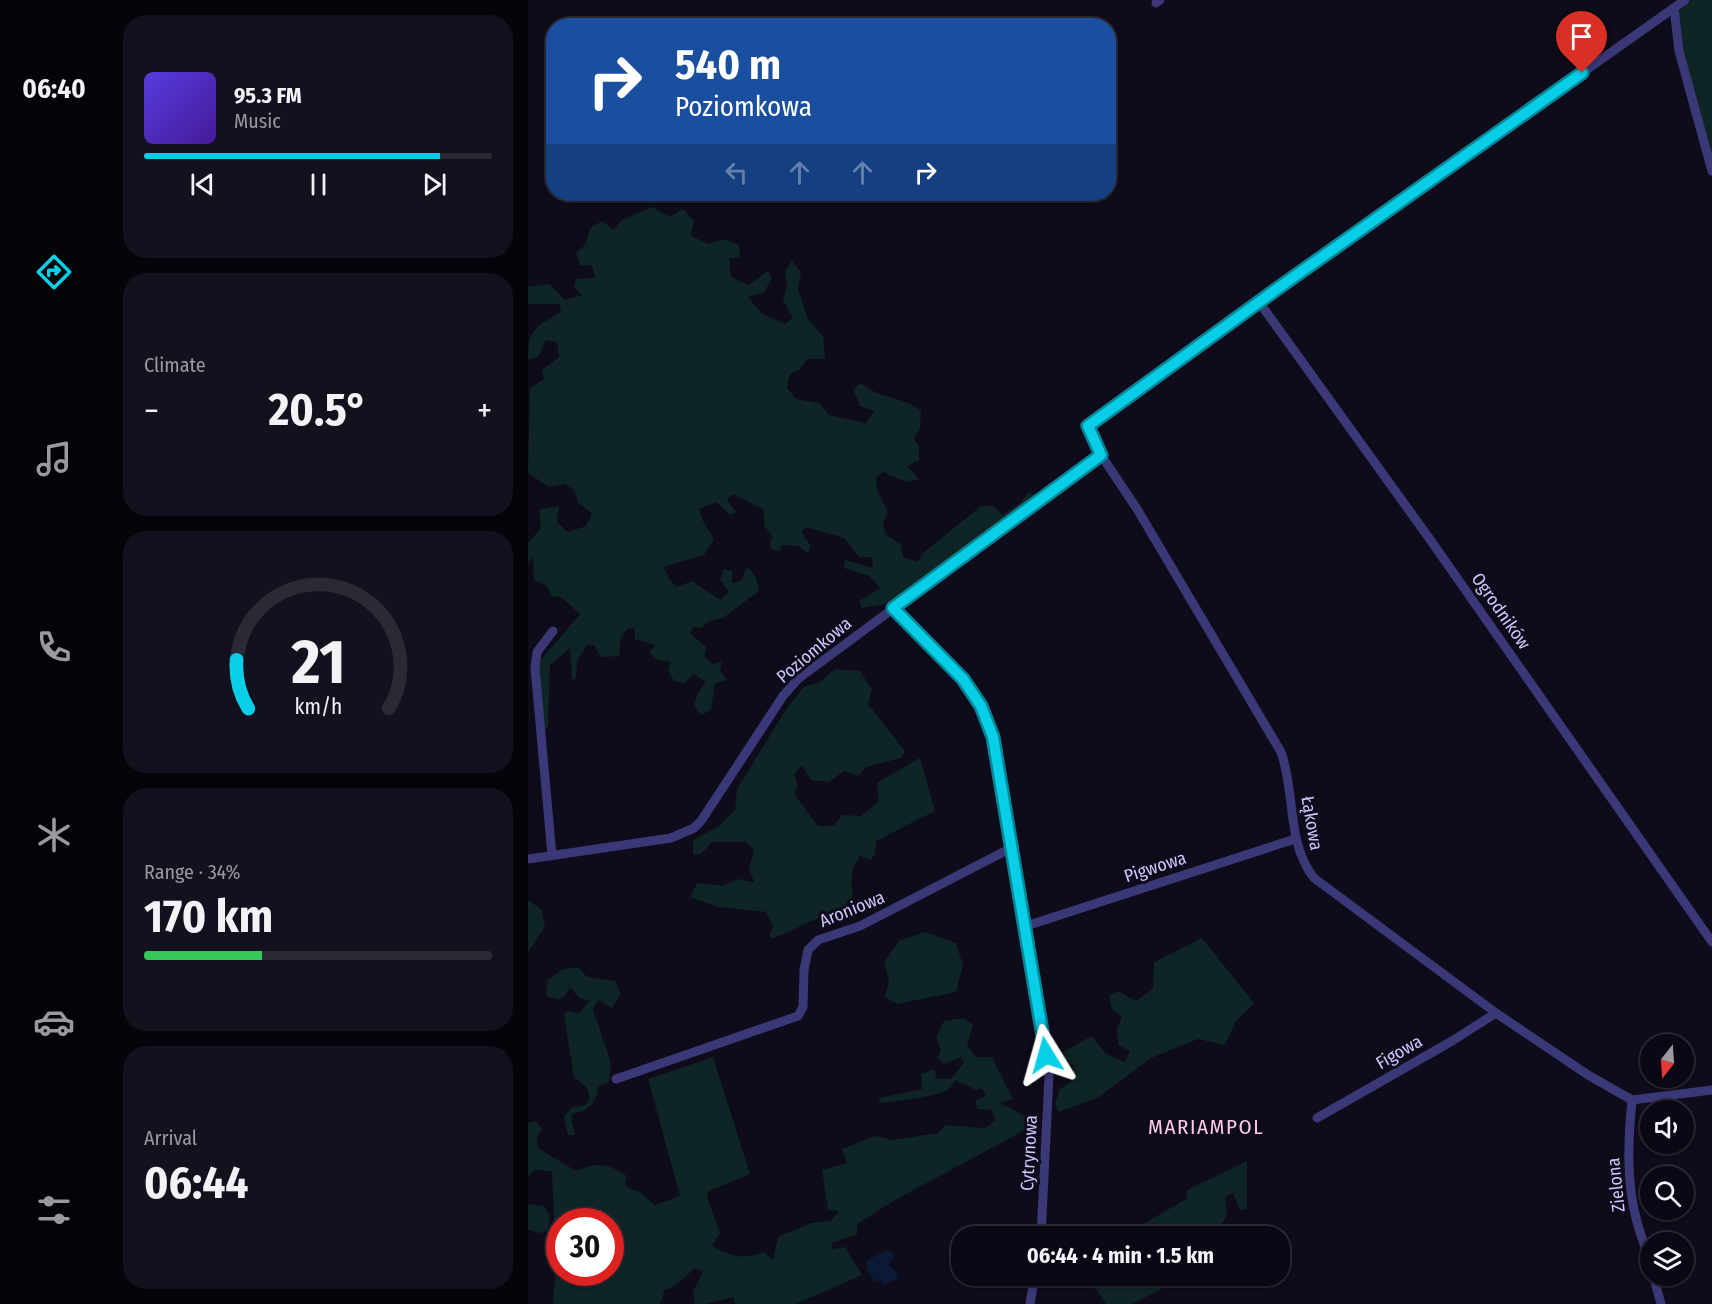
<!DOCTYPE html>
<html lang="en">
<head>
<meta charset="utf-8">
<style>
	body { margin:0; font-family:"Fira Sans Condensed",sans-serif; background:#13111d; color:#f1f3f6; height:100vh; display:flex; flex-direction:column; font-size:22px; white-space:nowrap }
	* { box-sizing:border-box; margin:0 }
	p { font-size:20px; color:#999aa0 }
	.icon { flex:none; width:33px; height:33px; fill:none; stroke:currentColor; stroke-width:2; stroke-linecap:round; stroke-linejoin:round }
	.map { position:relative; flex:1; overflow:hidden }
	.details { display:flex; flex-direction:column; gap:15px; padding:15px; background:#06040b; width:420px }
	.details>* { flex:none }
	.top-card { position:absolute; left:18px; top:18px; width:570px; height:183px; border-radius:24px; box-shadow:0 2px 4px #0004,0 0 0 2px #2a2934; background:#1a4fa0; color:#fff; overflow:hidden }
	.needle { width:39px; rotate:197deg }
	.controls { position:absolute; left:1112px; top:1034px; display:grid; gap:12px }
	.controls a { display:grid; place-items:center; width:54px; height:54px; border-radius:50%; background:#0a0814; box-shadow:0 2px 4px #0004,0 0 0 2px #2a2934; font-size:30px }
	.speed { position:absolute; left:18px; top:1208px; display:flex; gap:12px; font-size:30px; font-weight:700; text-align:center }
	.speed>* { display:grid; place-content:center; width:78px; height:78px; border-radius:50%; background:#0a0814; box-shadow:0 2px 4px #0004,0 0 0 2px #2a2934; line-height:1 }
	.speed .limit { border:9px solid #d22; background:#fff; color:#111 }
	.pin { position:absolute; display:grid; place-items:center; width:51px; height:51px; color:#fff; margin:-62px -26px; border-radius:50% 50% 50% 0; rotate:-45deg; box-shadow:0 0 6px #0007 }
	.pin .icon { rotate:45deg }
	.me { position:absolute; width:66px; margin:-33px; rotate:352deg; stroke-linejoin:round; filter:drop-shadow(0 0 4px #0008) }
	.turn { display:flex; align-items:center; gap:21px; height:126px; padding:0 30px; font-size:27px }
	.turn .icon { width:78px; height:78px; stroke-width:2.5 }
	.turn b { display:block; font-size:42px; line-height:51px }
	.lanes { display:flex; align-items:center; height:57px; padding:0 30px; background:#0003; justify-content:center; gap:30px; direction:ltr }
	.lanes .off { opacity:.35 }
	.big { font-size:45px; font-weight:700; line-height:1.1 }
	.details .widget { flex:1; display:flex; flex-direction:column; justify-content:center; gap:9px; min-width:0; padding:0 21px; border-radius:24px; background:#13111d }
	.details .dial { align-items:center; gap:0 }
	.dial svg { height:156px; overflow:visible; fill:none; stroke:#2a2934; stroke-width:7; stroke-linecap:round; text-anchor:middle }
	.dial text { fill:#f1f3f6; stroke:none }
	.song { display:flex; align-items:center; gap:18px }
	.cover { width:72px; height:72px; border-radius:9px; background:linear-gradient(135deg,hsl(250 70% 55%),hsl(260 70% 35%)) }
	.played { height:6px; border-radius:3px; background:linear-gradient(90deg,#09cee7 85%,#2a2934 85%) }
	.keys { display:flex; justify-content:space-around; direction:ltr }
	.heat { display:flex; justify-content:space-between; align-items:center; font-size:33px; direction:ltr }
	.charge { height:9px; border-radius:4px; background:linear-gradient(90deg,#34c759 34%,#2a2934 0) }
	.trip { position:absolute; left:423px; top:1226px; width:339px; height:60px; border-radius:24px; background:#0a0814; box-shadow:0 2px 4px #0004,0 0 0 2px #2a2934; font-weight:700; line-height:60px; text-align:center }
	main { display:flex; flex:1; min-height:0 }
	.tab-bar { display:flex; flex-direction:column; width:108px; justify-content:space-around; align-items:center; background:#040308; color:#999aa0 }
	.tab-bar .icon { width:42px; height:42px }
	.tab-bar .current { color:#09cee7 }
	.tab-bar b { font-size:27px; color:#f1f3f6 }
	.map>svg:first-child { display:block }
</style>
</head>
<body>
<main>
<nav class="tab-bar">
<b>06:40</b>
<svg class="icon current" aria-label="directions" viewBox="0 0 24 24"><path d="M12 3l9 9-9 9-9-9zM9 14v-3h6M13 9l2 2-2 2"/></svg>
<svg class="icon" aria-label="music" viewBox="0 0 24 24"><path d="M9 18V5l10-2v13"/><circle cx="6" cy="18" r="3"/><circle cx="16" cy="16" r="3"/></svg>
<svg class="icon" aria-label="phone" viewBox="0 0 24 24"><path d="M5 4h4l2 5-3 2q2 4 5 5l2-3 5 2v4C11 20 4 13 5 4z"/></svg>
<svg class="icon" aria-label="climate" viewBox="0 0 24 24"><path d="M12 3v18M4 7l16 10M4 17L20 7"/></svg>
<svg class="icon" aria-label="car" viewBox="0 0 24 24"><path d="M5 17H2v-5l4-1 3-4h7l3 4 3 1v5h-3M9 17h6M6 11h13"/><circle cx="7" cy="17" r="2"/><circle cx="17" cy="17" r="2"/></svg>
<svg class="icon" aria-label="filters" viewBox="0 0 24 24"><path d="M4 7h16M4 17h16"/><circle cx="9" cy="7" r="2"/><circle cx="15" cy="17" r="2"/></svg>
</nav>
<section class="details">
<div class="widget">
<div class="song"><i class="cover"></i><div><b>95.3 FM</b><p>Music</p></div></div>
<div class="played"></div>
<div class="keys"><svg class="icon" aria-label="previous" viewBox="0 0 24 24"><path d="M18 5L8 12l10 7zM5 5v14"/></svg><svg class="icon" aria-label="pause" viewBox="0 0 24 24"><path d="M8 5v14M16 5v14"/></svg><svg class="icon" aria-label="next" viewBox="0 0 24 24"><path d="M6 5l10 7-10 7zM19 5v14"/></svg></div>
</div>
<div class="widget"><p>Climate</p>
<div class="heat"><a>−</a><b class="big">20.5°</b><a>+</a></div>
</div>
<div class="widget dial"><svg viewBox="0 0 100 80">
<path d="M14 69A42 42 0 1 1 86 69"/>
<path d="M14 69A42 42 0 0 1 8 44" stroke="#09cee7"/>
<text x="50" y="56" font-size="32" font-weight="700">21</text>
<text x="50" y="72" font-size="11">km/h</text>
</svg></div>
<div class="widget"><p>Range · 34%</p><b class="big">170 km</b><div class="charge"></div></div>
<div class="widget"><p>Arrival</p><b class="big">06:44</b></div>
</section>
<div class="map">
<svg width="1184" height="1304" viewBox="0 0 1184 1304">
	<rect width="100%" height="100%" fill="#0e0b1a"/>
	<path fill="#0f2424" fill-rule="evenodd" d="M1163,0H1184V162L1151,43L1150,12Z
		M124,207L142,217L155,209L166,221L163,236L181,244L196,239L211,245L212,258H201L203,277L220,285L240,271L244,279L236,292L220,297L233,313L257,324L265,318L255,300L259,286L257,271L264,261L273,272L270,289L280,319L295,336L297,359H279L271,370L262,374L259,388L268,399L291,403L301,415L338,423L346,411L332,406L325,389L333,383C352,400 376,396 393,411L392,427L386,439L391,446V460L379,466L391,479L378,482L355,472L348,477L349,490L360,512L355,522L357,534L373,544L375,557L390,562L394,554L453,506H466L474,515L492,503L501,492L510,497L374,594L358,604L334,608L331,601L352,588L341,576L316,568L317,560L345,568L344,557H331L316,538L278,527L273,532L283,546L280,553L270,546L254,545L252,551L244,550L242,545L244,536L237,527L235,509L205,494L199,500L208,512L202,515L188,502L171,509L175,521L186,539L176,555L135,567L143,581L149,587L164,581L192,600L201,592L192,579L196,569L204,571V583L214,580L219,566L228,577L231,591L195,618L181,621L173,628L165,627L162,633L179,648L176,656L184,664L194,662L192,671L199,680L187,684L183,710L173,715L166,705L170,693L178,682L165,674L157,683L146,681L140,670L143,662L130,660L121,653L127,645L107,639V629L100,628L93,637L91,656L73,657L66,645H59L49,661L48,678L44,681L42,648L22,665L20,728L15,730L11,662L52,614L33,597L23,596L19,586L6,580L5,556L0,563V543L13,528L11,509L31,506L29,522L40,532L58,526L64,513L50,503L46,490L37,484L21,487L0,473L2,388L16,379L14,370L31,357L29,342L18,340L10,357L0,360C0,329 7,327 33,312L31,304H0V287L21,284L37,300L54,295L46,287L48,279L67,278L64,265L52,266L48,253L58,244L62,228L74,221L86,230L92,221Z
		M307,669L332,671L344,689L340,704L377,751L373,758L338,767L331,776L316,771L301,782L283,780L274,765L266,775L270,786L266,794L290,826H306L314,815L333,816L351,801L349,783L392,758L407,811L348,841L347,854L343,860L332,856C323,870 322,878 325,895L315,907L244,939L241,935L245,927L238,912L190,907L162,897L169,883L195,886L209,879L226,882L221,869L226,850L218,842H184L173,854L165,855V840L191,826L207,810L209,789L259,708L276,687L292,682Z
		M0,900L14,910L17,927L0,952Z
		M397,932L428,943L435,965L428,992L369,1004L357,997L361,981L356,962L371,941Z
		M674,938L726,1003L708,1021L697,1045L670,1039L623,1058L571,1097L531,1112L527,1105L531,1090L546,1079L545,1064L528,1066L529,1055L564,1036L578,1054L597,1062L602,1051L590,1045L589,1029L594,1016L584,1009L581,996L590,991L608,1001L625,989L626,962Z
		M50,967L59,977L87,981L93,994L84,1008L70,1000L65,1009L83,1063L81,1082L70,1087C69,1105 59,1110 43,1115L47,1135H40L36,1117L44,1107L57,1105L62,1098L59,1088L46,1077L36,1015L40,1011L52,1013L61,1001L51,998L42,987L37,996L30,1000L18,996L20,980L34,969Z
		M435,1018L445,1025L439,1045L448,1057H464L485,1099L472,1103L503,1119L497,1130L369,1199L329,1224V1234L304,1243V1249L317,1247L334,1275L268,1304H207L205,1297L178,1304H167L165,1291L175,1272L167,1268L147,1286L136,1290L134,1301L131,1304H25L28,1265L24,1171L6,1170L0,1177V1123L8,1121L14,1129L9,1137L10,1148L48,1171C72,1162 78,1163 99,1176L97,1186L113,1193L127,1205L152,1196L120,1079L185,1057L222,1174L181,1191L179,1197L192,1233L184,1246C204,1257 214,1260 236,1252L245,1260L250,1237L283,1223L303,1221L311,1211L300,1210L294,1170L319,1163L314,1149L347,1136L365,1140L410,1133L417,1125L457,1128L468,1120L463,1110L450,1109L447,1101L458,1096L454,1088L448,1090L427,1080C425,1083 424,1086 422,1088C412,1097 368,1101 353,1103L350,1098L394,1089L393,1074L407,1069L408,1079H422L436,1063L433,1057L416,1064L409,1058L413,1051L408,1037L416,1021ZM32,1221H82V1272H32Z
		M719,1161V1209L712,1210L705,1193L697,1197L699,1216L684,1236H595L658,1199L659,1190Z
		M0,1204L16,1206L22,1216L20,1229C13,1235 8,1233 0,1229Z
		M559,1275H660L604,1304H578Z"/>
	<path fill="#0a1935" d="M359,1250L364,1252L366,1257L361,1263L363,1268L369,1272L370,1278L355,1285L353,1280L348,1282L340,1273L338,1261Z"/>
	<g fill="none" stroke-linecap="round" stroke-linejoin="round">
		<path stroke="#3b3878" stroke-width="9" d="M1157,0L760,281L560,427L573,455L609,509L753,752C768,794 758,842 786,878L968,1013L1060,1075L1104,1100L1184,1090
			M628,3L632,0
			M1146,8L1151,51L1184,171
			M731,302L901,538L1184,942
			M365,607L435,679L453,706L465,737L521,1076L513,1236
			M24,855L7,668L9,652L25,631
			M0,859L143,838L166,828L173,821L255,696L270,679L573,455
			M498,926L767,839
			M88,1079L270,1016L275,1007L276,970L280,950L290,940L332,926L485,847
			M1104,1100C1100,1141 1098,1182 1109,1222C1113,1236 1118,1249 1122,1263
			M789,1118L924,1041L968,1013
			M1125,1275L1133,1304
			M502,1304L507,1275"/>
	</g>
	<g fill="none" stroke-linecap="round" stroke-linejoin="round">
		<g stroke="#068696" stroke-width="15">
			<path id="route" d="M518,1055L465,737L453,706L435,679L365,608L573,455L560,426L760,281L1054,73"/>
		</g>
		<use href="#route" stroke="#09cee7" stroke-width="10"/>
	</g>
	<g text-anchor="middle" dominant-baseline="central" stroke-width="6" stroke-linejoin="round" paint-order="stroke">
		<g font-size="18" fill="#cec7fd" stroke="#0e0b1a">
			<text transform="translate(973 611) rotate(55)">Ogrodników</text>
			<text transform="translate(286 650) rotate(-40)">Poziomkowa</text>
			<text transform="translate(784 823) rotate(80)">Łąkowa</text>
			<text transform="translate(627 867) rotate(-18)">Pigwowa</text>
			<text transform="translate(324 909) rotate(-22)">Aroniowa</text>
			<text transform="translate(871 1052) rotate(-30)">Figowa</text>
			<text transform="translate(501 1153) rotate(-87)">Cytrynowa</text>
			<text transform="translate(1088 1185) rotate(-96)">Zielona</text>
		</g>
		<g font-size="21" letter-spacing="1.5" fill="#fdc9e9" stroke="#0e0b1a">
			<text x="678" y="1127">MARIAMPOL</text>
		</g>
	</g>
</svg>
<div class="controls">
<a><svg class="needle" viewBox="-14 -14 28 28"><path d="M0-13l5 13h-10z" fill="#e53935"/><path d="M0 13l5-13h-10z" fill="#999aa0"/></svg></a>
<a><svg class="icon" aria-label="sound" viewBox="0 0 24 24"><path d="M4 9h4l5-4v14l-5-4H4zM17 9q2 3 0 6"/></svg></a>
<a><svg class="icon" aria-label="search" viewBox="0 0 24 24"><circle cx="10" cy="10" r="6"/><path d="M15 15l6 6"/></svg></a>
<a><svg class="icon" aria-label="layers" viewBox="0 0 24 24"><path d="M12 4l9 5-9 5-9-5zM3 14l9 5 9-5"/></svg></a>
</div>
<div class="speed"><div class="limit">30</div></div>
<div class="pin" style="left:1054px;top:73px;background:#d93025"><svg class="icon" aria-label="arrive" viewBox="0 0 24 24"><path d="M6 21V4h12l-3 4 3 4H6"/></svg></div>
<svg class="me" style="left:518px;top:1055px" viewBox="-20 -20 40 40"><path d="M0-17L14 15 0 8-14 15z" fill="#09cee7" stroke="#fff" stroke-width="4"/></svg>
<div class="trip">06:44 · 4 min · 1.5 km</div>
<div class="top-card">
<div class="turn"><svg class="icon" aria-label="right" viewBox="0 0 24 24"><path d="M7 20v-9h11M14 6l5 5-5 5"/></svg><div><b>540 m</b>Poziomkowa</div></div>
<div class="lanes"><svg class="icon off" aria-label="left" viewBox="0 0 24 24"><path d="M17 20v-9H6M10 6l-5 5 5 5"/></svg><svg class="icon off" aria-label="ahead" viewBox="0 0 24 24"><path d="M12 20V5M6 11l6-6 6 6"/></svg><svg class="icon off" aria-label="ahead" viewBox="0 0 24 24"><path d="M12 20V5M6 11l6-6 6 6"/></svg><svg class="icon" aria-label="right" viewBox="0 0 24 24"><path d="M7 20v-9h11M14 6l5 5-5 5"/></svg></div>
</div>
</div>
</main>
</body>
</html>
